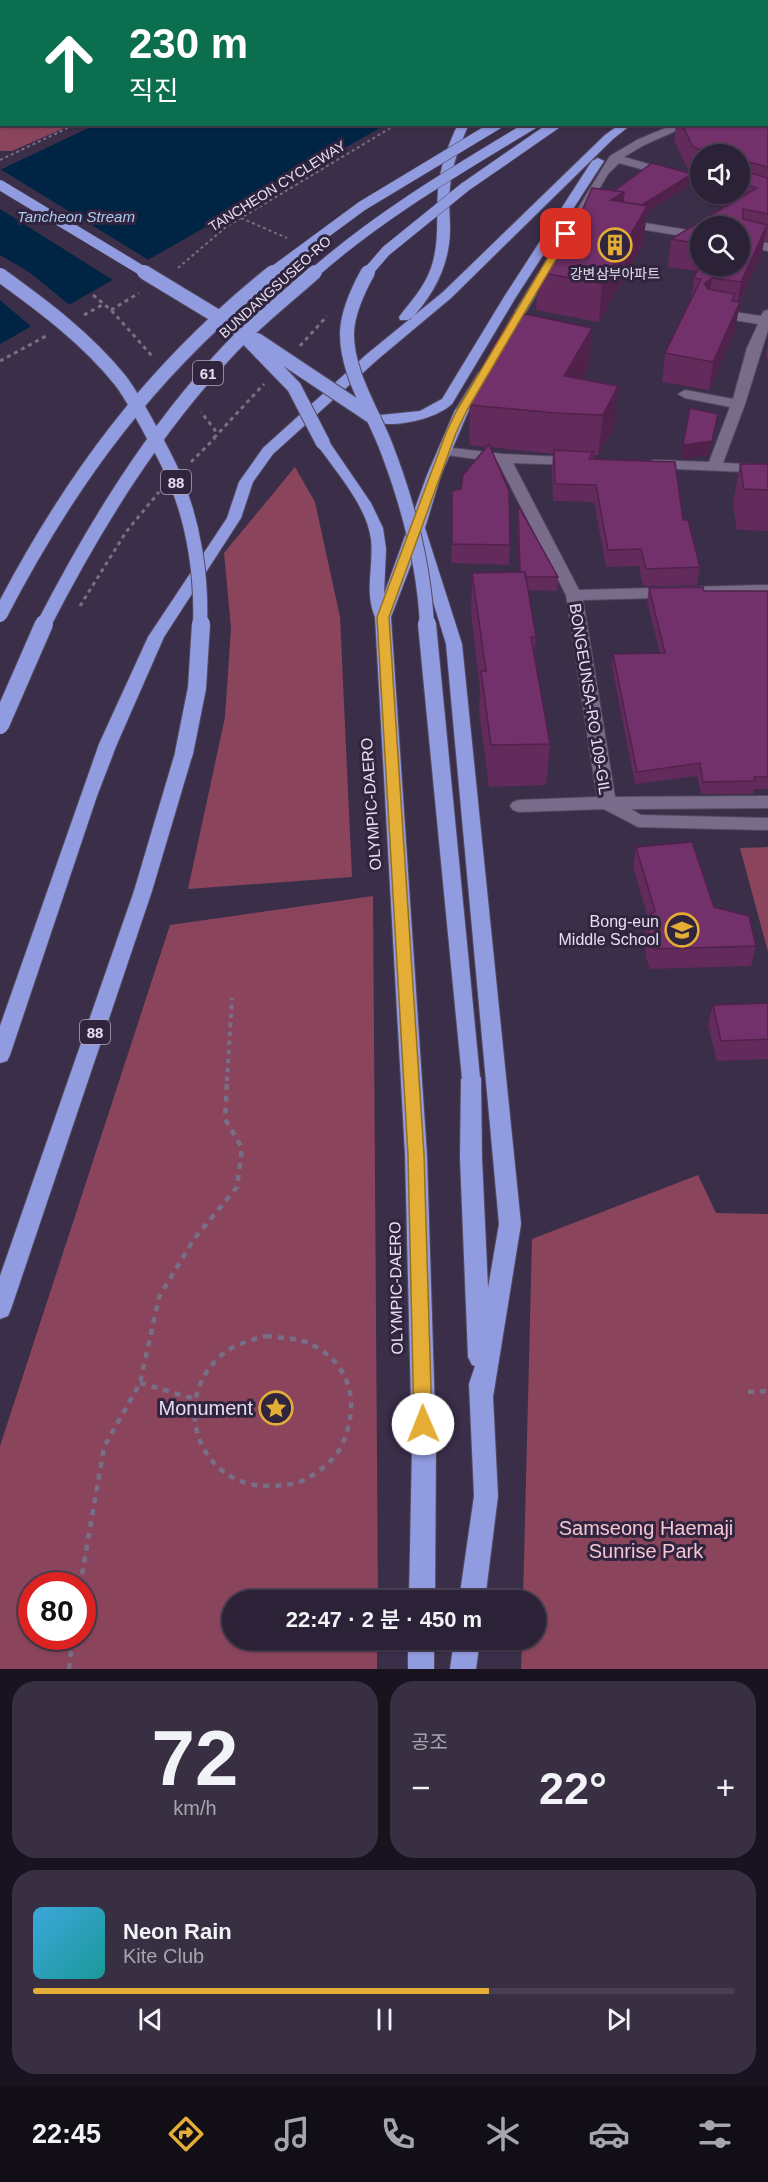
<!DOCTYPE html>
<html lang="ko">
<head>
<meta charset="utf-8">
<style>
	body { margin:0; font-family:Helvetica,"Noto Sans KR",sans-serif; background:#382f42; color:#f1f3f6; height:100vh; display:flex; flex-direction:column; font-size:22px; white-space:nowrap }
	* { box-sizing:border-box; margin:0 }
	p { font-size:20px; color:#a6a4ad }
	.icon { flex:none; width:33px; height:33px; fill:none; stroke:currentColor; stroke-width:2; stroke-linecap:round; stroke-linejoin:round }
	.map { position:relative; height:1669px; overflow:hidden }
	.sheet { display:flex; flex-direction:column; gap:12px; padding:12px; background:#18131e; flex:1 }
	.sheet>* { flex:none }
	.top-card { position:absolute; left:0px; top:0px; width:768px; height:126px; box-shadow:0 2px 4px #0004,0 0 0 2px #483f52; background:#0b6e4f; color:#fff; overflow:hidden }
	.tools { position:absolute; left:690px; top:144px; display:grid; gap:12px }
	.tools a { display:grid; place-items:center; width:60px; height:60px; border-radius:50%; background:#2c2237; box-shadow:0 2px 4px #0004,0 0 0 2px #483f52; font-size:30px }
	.speed { position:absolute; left:18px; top:1572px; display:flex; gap:12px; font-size:30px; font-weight:700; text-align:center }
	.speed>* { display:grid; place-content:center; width:78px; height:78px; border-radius:50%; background:#2c2237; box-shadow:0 2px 4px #0004,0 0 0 2px #483f52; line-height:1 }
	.speed .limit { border:9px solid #d22; background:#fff; color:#111 }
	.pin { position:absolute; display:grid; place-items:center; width:51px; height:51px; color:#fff; margin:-26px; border-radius:12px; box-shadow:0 3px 9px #0006 }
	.me { position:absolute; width:66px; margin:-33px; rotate:359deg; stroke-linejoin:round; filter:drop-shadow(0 0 4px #0008) }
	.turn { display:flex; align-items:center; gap:21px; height:126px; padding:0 30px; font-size:27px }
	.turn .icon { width:78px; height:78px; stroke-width:2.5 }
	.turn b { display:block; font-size:42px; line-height:51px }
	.big { font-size:45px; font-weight:600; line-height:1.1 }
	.sheet .widget { flex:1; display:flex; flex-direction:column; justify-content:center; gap:9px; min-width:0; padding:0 21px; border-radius:24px; background:#382f42 }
	.sheet .dial { align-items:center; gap:0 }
	.dial b { font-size:78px; line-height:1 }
	.song { display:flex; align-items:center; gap:18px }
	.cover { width:72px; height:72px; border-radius:9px; background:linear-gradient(135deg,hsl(200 70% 55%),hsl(180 70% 35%)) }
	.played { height:6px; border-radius:3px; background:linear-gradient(90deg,#e4ad35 65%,#483f52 65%) }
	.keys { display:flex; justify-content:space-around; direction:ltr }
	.heat { display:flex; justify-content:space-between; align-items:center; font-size:33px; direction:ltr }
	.sheet .tiles { flex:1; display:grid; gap:12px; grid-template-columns:1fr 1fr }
	.widget:last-child { grid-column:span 2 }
	.trip { position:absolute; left:222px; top:1590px; width:324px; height:60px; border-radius:30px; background:#2c2237; box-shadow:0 2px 4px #0004,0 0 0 2px #483f52; font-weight:600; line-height:60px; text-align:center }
	.tabs { display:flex; height:96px; justify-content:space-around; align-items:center; background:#120e16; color:#a6a4ad }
	.tabs .icon { width:42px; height:42px }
	.tabs .current { color:#e4ad35 }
	.tabs b { font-size:27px; color:#f1f3f6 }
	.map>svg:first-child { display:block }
</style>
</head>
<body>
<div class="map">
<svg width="768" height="1669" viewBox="0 0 768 1669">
	<rect width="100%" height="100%" fill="#3a2e49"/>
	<path fill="#8a455d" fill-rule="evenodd" d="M0,44L2,124L71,125L12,151H0Z
		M295,467L315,502L340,617L352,877L188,889L225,717L231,628L224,553Z
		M768,847V952L740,848Z
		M373,896L378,1600H232V1640H377V1669H0V1446L170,925ZM32,1586H82V1636H32Z
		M698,1175L716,1213L768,1214V1669H521L522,1640H536V1600H523L532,1239Z"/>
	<path fill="#002444" d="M95,125H385L0,344V170Z"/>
	<path fill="#3a2e49" d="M0,169L152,262L116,282L0,209Z
		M0,255L29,272L72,307L34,329L0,300Z"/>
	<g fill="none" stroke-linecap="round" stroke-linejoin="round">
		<g stroke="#544a60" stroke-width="2">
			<path id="minor" d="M128,0H139L127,2Z
				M163,0H175L162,2Z
				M243,0H257L258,2H244Z
				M766,17H768V23H766Z
				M766,38L768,39V45H766Z
				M0,55H2V61H0Z
				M675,124H691L644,145L624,157L700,179V185L619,163L608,174L513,334L507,338L502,337L501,334L610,156L637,140Z
				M620,219L700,232V239L616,225V221Z
				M740,238L768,243V251L740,245Z
				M714,309L761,316L764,311L768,310V330L745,404L723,463L768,465V473L653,468L646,464L653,460L709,462L730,407L685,398L678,394L685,390L733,399L747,348L758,324L710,316L708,313Z
				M483,372L490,376L469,410L467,413H457L455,410L478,373Z
				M444,447L503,454L582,458L584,461L582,464L577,465L513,463L579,590L768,585V595L583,600L615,797L768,796V808L631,809L641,815L768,818V830L638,827L604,809L519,812L513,810L510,806L513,802L519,800L597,797L566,595L498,462L439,454L437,451Z"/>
		</g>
		<g stroke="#544a60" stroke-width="2">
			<path id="highway" d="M66,0H78L65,2Z
				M627,0H638L626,2Z
				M704,0H714L703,2Z
				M741,0H752L740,2Z
				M766,10H768L766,17Z
				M2,24V31H0V25Z
				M458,124H469C460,144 452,165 450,187C448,201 450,214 450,229C450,264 434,295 410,320H400L399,317C411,301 424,288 431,268C440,242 436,217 438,190C440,167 448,145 458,124Z
				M619,125L626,124L628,127L613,139L451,298L377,360L273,454L253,482L241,518L164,637L117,744L97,796L10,1055L7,1061L0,1063V1026L99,744L148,637L227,518L239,482L263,448L367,354L443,292L605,135Z
				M598,158L604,161L516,297L452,404C434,420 395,428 371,422L369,419L371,416L420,411L442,399L504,297L592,161Z
				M462,406L469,410L441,475L425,528L462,644L521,1224L493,1397L498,1496L485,1600H459L474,1496L469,1384L475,1366L472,1365L468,1357L460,1158L461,1078L464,1072L471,1070L478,1072L481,1078L482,1158L488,1288L499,1224L446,644L417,549L391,617L427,1155L436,1446L435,1600H409L412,1446L405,1155L375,617C364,591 374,566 371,539C366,504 335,471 316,443L323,439L328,440L371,503L383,528L386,549L384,594L427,475L455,410Z
				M184,747L190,749L193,753L152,891L11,1309L8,1316L0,1319V1276L134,891L175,753L178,749Z
				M408,1640H434V1669H408Z
				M454,1640H480L476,1669H450Z"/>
		</g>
		<path stroke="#786e86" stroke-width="2" stroke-dasharray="3 3" stroke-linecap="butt" d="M332,2L335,0
			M607,2L610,0
			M0,160L76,124
			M241,218L287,238
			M178,268L226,227L397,124"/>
		<path stroke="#786e86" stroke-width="3" stroke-dasharray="4 4" stroke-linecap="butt" d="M93,295L111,310L153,357
			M111,310L139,293
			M84,315L104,304
			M300,346L327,316
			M0,361L46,336
			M214,438L264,384
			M191,462L214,439L215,430L201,412
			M80,606L126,532L159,492"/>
		<path stroke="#786e86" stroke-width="4" stroke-dasharray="4.5 4.5" stroke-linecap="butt" d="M227,1081L232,998"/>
		<path stroke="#786e86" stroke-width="4.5" stroke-dasharray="6 6" stroke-linecap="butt" d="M266,1336C280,1338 299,1338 311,1344C352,1365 360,1404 342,1445C335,1460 320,1471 306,1479C294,1485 285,1485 271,1486C198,1488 167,1399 224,1353C236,1344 251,1340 266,1336Z
			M140,1383L195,1399
			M748,1392L768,1391
			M80,1586L104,1447L140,1383L159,1297L194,1239L237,1187L242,1148L225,1119L227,1080
			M69,1669L73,1636"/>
		<use href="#minor" fill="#796c8b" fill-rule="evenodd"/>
		<use href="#highway" fill="#919bdf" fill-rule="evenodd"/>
		<g stroke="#544a60" stroke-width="11" stroke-linecap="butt">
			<path id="highway-bridge-far2" d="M0,185L146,273
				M271,273L362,206L498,124
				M314,273C381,214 457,170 533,124
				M367,273L386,251L465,187L556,124"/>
		</g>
		<g stroke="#544a60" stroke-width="16" stroke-linecap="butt">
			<path id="highway-bridge-far1" d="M144,272L238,329L294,387L323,443
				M368,272C358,290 348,311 347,332C346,371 371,409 385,444C408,503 424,562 427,626
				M0,275C43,306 86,338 120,380C130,393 138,408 146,422C156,441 167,459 175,479C194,524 202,577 200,626
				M257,340L374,418
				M0,615C71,478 152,369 273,272
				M43,626C94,527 152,432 228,351C255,322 286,298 315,272"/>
		</g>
		<g stroke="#544a60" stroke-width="20" stroke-linecap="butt">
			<path id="highway-bridge" d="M427,624L471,1078
				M0,725L44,624
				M184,753L197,688L201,624"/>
		</g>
		<use href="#highway-bridge-far2" stroke="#919bdf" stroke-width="10"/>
		<use href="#highway-bridge-far1" stroke="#919bdf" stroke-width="14"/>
		<use href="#highway-bridge" stroke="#919bdf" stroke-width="18"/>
	</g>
	<path fill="#632a5c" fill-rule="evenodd" d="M768,75V242L764,241L762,252L740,302L735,330L709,390L662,382L665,353L691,299L694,278L697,271L668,267L671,239L724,207L703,202L696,186L697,176L692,174L690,185L647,212L643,244L599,322L536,310L538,272L568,243L614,191L690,174L674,140L676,124H766ZM700,154H740V194H700ZM700,226L740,266H700Z
		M592,328L588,367L581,379L614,426L598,455H593V459L683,520L700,567L697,585L643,586L639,566L606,567L594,502L553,501L552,467L553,454L491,447L510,545L509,565L451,563L452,491L461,489L486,447L469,445L470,405L491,362V350Z
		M768,344V365L766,354Z
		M740,464H768V531L737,530L733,504Z
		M518,505L558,577L557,591L528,590L536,637L534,655L550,744L546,785L489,787L479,712L480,689L471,614L472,573L519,572L517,519Z
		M649,588L704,591H768V789H754L753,794H701L697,776L635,784L612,666L613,654L660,653L647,601Z
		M636,847L714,907L756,946L751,966L650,969L646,958L644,938L648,918L633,867Z
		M768,1003V1059L717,1061L708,1025L713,1005Z"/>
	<path fill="#50224b" d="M745,161L741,184L740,183V165Z
		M692,174L690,185L647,212L643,244L599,322L602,284L636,209Z
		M624,192L620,229L611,200Z
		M767,225L762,252L736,310L741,282Z
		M712,278L708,306L704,284Z
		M740,302L735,330L709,390L713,362Z
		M592,328L588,367L562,414L564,376Z
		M618,386L614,426L598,455L603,415Z
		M718,414L716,427L709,455L681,459L683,445Z"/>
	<path fill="#73316b" stroke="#50224b" stroke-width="1.5" d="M768,75V93L766,95V76Z
		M766,100H768V167L745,161L740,165V154H705V151L693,147L682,124H766Z
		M652,163L692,174L642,205L623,202L624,192L614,191Z
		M740,170L768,178V214L743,209V219L767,225L741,282L712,278L704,284L708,289L735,294L732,301L740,302L713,362L665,353L701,279L694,278L700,265V266H740V226H700V244L671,239L757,188L740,183Z
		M592,188L624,192L611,200L647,206L602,284L538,272L558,242L568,243Z
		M515,312L592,328L564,376L618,386L603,415L555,413L470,405L472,391L497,351L491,350Z
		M690,408L718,414L712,441L683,445Z
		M489,444L509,491L510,545L452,544V491L461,489L463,475Z
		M554,450L593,452L589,459L675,462L683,520H688L700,567L646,569L641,549L608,550L596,485L555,484Z
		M740,464H768V490L744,489Z
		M518,505L558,577H525V572H520Z
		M525,572L536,637H531L550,744L491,745L481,671H486L472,573Z
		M703,587L704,591H768V777H754L755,781L703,782L700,763L637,772L613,654L665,653L649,588Z
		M692,842L714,907L749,916L756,946L654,949L649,938L647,918L655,911L636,847Z
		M768,1003V1039L721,1041L713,1005Z"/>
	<path fill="#e4ad35" stroke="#947022" stroke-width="1.5" d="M566,232L571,234L467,410L456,433L389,617L424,1155L432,1424L430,1430L423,1432L417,1430L414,1424L408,1155L377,617L446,433L457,410L562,234Z"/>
	<defs>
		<g id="building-ring" transform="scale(1.725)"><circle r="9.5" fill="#30243e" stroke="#e4ad35" stroke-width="1.5"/><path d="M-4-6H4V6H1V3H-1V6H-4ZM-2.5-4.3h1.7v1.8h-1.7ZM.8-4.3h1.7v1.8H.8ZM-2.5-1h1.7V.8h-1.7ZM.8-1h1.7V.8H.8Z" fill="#e4ad35"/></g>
		<g id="school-ring" transform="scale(1.725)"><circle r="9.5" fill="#30243e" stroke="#e4ad35" stroke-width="1.5"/><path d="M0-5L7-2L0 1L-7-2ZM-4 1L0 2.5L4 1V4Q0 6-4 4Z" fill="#e4ad35"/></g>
		<g id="sight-ring" transform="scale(1.725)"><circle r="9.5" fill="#30243e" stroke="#e4ad35" stroke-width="1.5"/><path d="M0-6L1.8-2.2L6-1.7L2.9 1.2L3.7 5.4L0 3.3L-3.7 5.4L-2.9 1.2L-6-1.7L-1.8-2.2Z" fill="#e4ad35"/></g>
	</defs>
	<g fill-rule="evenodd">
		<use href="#building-ring" x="615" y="245"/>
		<use href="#school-ring" x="682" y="930"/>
		<use href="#sight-ring" x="276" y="1408"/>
	</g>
	<g text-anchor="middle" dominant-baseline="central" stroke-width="6" stroke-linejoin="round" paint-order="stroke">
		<g font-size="14" fill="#e6dff0" stroke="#30243e">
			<text transform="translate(277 186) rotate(-32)">TANCHEON CYCLEWAY</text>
			<text transform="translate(275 287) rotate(-42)">BUNDANGSUSEO-RO</text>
		</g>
		<g font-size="14" fill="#e6dff0" stroke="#30243e">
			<text x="615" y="274">강변삼부아파트</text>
		</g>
		<g font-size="15" font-style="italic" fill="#a9caed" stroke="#30243e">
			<text x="76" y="216">Tancheon Stream</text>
		</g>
		<g fill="#30243e" stroke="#afa7bb" stroke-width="1.5">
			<rect x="193" y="361" width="30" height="24" rx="4.5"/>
			<rect x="161" y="470" width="30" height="24" rx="4.5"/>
			<rect x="80" y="1020" width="30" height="24" rx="4.5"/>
		</g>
		<g font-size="15" font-weight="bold" fill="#e6dff0">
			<text x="208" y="373">61</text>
			<text x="176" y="482">88</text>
			<text x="95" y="1032">88</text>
		</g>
		<g font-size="16" fill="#e6dff0" stroke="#30243e">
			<text transform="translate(590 699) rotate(81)">BONGEUNSA-RO 109-GIL</text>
			<text transform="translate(371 804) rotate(-94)">OLYMPIC-DAERO</text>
			<text transform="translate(396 1288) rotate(-91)">OLYMPIC-DAERO</text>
		</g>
		<g font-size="16" fill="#e6dff0" stroke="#30243e" text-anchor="end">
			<text x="659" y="921">Bong-eun<tspan x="659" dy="18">Middle School</tspan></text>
		</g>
		<g font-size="20" fill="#e6dff0" stroke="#30243e" text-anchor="end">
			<text x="253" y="1408">Monument</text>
		</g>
		<g font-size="20" fill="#f6c4d2" stroke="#30243e">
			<text x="646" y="1528">Samseong Haemaji<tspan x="646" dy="23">Sunrise Park</tspan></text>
		</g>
	</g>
</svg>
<div class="tools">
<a><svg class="icon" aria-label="sound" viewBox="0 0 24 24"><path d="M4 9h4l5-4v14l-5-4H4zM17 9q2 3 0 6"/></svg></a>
<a><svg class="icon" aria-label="search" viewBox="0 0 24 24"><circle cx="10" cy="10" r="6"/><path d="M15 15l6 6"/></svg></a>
</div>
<div class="speed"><div class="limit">80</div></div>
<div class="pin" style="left:566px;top:234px;background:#d93025"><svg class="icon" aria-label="arrive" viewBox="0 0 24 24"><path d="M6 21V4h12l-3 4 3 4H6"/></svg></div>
<svg class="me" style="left:423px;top:1424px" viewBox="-20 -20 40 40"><circle r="19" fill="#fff"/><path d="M0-13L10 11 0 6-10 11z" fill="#e4ad35"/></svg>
<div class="trip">22:47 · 2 분 · 450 m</div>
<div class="top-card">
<div class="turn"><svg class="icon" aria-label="ahead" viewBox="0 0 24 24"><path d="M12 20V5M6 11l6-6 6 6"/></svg><div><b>230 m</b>직진</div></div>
</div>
</div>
<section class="sheet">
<div class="tiles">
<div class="widget dial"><b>72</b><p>km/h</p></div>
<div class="widget"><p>공조</p>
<div class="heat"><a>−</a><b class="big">22°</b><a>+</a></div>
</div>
<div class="widget">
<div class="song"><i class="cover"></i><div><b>Neon Rain</b><p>Kite Club</p></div></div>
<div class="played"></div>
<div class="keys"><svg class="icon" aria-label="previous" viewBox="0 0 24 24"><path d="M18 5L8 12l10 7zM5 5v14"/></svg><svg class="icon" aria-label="pause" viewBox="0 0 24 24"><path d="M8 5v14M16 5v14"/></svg><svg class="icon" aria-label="next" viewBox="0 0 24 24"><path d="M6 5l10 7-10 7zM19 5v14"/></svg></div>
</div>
</div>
</section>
<nav class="tabs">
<b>22:45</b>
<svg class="icon current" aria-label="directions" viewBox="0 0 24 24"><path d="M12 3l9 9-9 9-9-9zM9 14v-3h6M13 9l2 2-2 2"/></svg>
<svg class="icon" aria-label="music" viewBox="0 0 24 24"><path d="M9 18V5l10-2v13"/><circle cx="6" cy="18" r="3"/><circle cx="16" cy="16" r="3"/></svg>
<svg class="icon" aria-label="phone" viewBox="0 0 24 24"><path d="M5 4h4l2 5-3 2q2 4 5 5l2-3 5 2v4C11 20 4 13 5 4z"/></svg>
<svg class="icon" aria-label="climate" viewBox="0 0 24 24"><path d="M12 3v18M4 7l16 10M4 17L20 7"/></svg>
<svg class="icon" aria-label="car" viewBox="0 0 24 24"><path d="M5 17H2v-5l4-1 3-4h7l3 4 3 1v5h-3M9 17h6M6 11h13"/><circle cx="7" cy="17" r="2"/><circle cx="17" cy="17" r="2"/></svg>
<svg class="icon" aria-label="filters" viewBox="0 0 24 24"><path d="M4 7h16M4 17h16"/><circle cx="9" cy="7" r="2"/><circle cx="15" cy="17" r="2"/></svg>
</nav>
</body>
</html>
